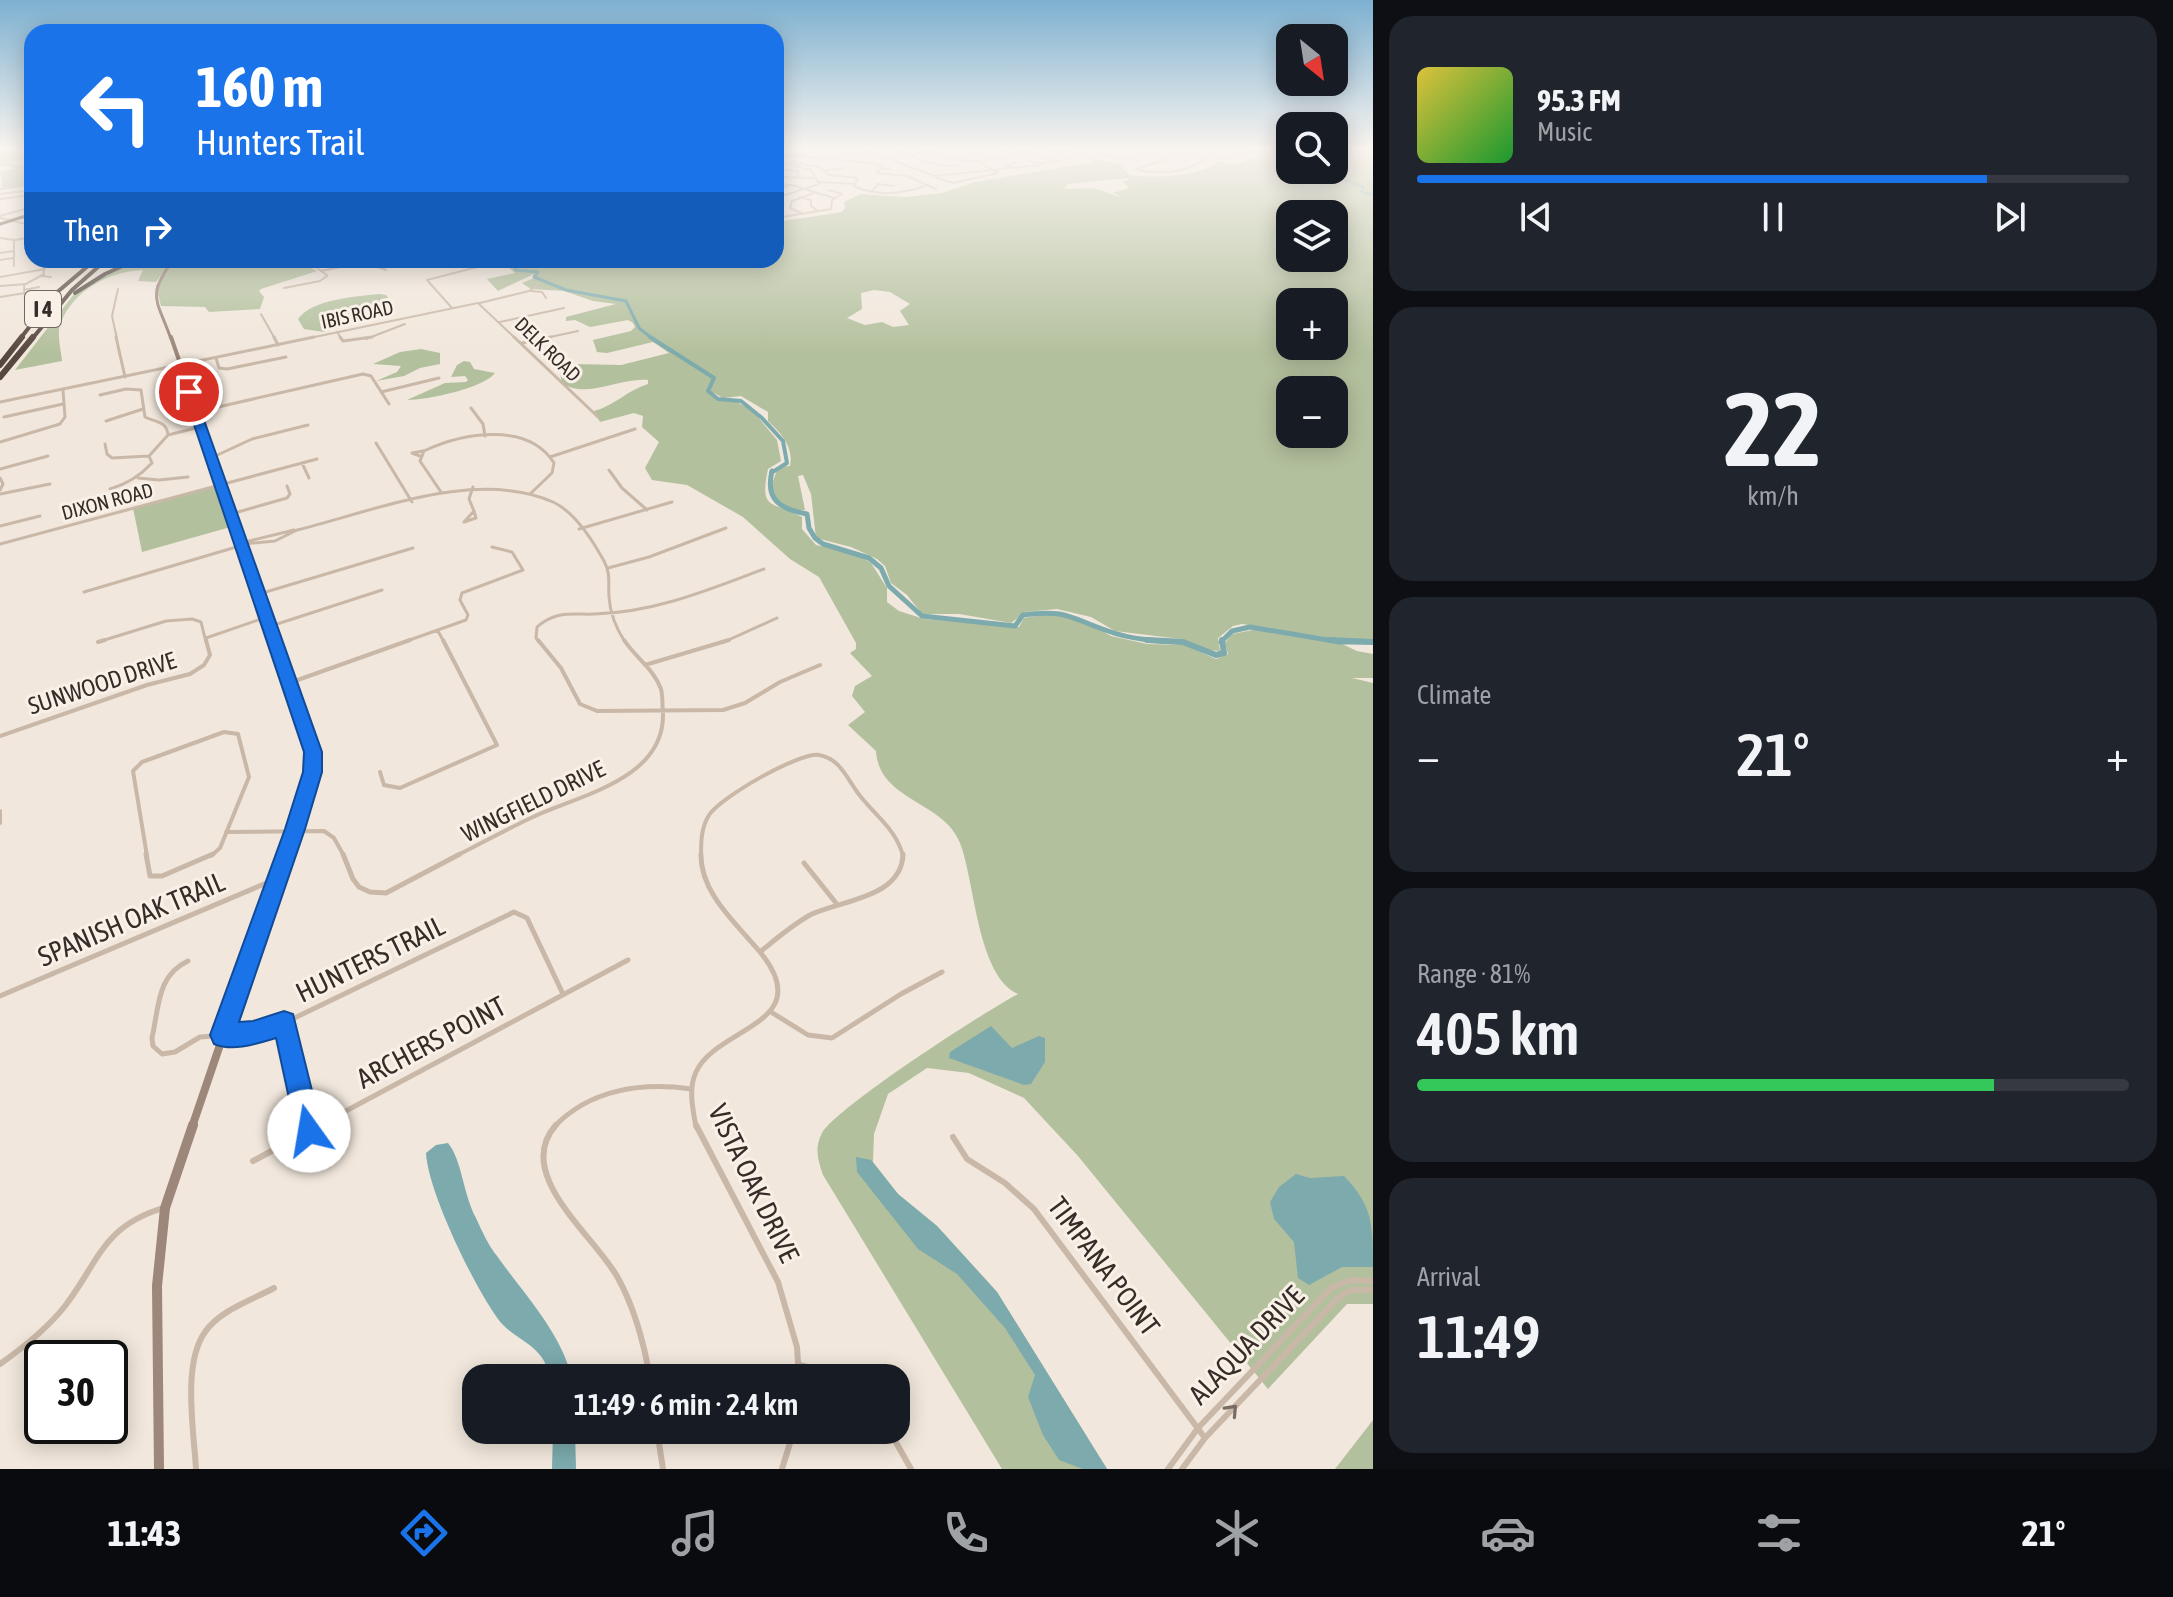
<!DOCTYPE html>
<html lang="en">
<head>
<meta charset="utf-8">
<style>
	body { margin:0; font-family:"Asap Condensed",sans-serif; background:#20242c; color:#f1f3f6; height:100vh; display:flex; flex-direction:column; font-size:30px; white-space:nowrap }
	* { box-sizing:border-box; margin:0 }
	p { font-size:26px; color:#9ea1a6 }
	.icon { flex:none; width:44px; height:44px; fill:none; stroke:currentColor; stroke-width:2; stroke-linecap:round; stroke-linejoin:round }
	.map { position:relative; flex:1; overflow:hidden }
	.panel { display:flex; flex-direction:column; gap:16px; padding:16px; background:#0d0f14; width:800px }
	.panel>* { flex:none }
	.banner { position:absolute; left:24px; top:24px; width:760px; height:244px; border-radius:24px; box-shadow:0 4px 20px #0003; background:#1a73e8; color:#fff; overflow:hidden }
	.needle { width:52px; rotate:150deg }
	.fabs { position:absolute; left:1276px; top:24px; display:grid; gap:16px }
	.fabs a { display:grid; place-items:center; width:72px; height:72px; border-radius:16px; background:#171b24; box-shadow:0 4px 20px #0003; font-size:40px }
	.speed { position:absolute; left:24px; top:1340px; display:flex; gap:16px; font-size:40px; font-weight:700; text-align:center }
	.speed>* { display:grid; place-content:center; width:104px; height:104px; border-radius:50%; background:#171b24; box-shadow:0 4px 20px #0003; line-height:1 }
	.speed .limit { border:4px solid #111; border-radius:12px; background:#fff; color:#111 }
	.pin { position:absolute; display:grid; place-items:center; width:68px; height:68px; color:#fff; margin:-34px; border:4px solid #fff; border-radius:50%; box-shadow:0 2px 8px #0007 }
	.me { position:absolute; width:88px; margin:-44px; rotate:347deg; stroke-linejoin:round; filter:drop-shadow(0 0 6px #0008) }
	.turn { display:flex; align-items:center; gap:28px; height:168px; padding:0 40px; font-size:36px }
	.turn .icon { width:104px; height:104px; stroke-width:2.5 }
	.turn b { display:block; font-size:56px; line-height:68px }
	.then { display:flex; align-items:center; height:76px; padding:0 40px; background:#0003; gap:16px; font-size:30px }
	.big { font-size:60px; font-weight:600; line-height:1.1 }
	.panel .tile { flex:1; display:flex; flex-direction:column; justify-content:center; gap:12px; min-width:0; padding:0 28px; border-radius:24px; background:#20242c }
	.panel .dial { align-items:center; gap:0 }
	.dial b { font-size:104px; line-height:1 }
	.song { display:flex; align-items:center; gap:24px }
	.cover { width:96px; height:96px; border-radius:12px; background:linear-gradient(135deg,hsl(50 70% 55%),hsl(130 70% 35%)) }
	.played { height:8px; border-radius:4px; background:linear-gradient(90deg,#1a73e8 80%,#363941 80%) }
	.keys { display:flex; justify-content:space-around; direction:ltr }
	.heat { display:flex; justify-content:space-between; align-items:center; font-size:44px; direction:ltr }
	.charge { height:12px; border-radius:6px; background:linear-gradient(90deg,#34c759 81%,#363941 0) }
	.trip { position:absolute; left:462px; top:1364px; width:448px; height:80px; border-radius:24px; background:#171b24; box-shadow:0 4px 20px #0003; font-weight:600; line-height:80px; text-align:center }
	.menu { display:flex; height:128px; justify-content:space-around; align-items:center; background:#090b0e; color:#9ea1a6 }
	.menu .icon { width:56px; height:56px }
	.menu .on { color:#1a73e8 }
	.menu b { font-size:36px; color:#f1f3f6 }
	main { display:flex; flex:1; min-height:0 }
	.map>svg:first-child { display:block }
</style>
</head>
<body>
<main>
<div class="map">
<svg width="1373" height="1469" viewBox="0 0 1373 1469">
	<rect width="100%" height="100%" fill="#f1e7dc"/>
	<path fill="#b3c09d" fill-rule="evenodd" d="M1247,148H1290V170H1334V148H1373V640L1350,641L1242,624L1233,626L1218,638L1220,651L1207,650L1180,639L1115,631L1091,617L1057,609L1025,612L1011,623L959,614H922L907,595L891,583L885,566L877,559L851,547L816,538L811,494L803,475L798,476L805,510C791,512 770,502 772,486C773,480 776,473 778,467L790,466C794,447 781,433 768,421V412L741,396L723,398L714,393L709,394L719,400L737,402L753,411L777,440L781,461L768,469C759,511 772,501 802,517V529L816,545L857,554L871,563L887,588V602L899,611L924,619L1019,627L1024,618L1056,613L1078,618L1111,636L1147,644L1185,645L1216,659L1228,654L1225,643L1232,634L1258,629L1342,644L1357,651L1373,654V678H1352L1373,683V1304H1347L1268,1389L1078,1156L1024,1098L969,1073L927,1068L888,1094L874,1134L873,1162L898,1194L937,1226L997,1292L1107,1469H1002L823,1175C818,1160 814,1148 822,1133C837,1107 984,1012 1018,994C977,976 975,881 960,843C944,801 879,801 876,751L848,725L865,712L852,696L855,686L872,676L850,653L856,649V643L819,577L790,559L743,517L687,485L652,480L645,468L659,442L642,427L643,416L634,413L600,422L594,411C614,406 628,390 648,384V380C620,377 586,400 562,383L560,373L564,367L575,364L621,365L669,353L653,342L607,353L597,352L593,340L631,331L635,327L633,323L628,320L590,327L575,320L566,321V317L616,304L593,301L564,291L531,289L522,283L534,278L538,272L498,291L487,279L515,273L502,262L494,260H776V222L842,212L845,208L844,202L861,194L905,197L942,193L975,182L1094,162L1089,158L1126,165L1122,168L1130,175C1151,179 1206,176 1218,161C1239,168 1237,163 1256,156L1246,151L1249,150ZM1128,178L1130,179L1123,182L1129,188L1113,193L1123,198L1093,188L1064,189L1068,184ZM1290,214H1334V258H1290ZM874,290L890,292L910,304L900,311L909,325L893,327L882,322L865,325L847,318L862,309L861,293ZM1290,302H1334V346H1290ZM1290,390H1334V434H1290Z
		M13,149L23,152L32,151V155L9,164L29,165L28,170L32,172V177L28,179L27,185L4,188L0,172L16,168L0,166V152Z
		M172,260L156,282L138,281L143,270C110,271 74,290 61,322C56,333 61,349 62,361L15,370L74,294L97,279L129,265L137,268L168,265Z
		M174,260H259C273,269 291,270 306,265L317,271L261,289L259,291L264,297L260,309L209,312L205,307L161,306L156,286Z
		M379,294L386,295L390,300C374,315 350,308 333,321L336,328L324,332L304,329L298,319C313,299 353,297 379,294Z
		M421,349L440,353V364L420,368L404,376L376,381L397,372L401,366L373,364L400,352Z
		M464,361L470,362L474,369L495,373C484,388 427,400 407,400L445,383L466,382L468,380L465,376L451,377L457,365Z
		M219,486L234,526L142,552L133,508Z
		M1373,1420V1469H1335Z"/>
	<path fill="#7caaad" d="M991,1026L1012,1048L1039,1036L1045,1038V1062L1031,1084L1024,1085L949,1058L950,1052Z
		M448,1143C462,1160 463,1194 476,1218C482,1231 488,1245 497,1256C524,1294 561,1332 572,1378H550C544,1343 514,1341 498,1319C474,1286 428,1192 426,1153L436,1145Z
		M856,1157L871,1160L898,1194L937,1226L997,1292L1107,1469H1083L1059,1460L1043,1435L1028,1397L1035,1375L1005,1328L957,1274L918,1249L857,1172Z
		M1296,1174L1310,1178L1344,1176C1373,1206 1373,1225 1373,1267H1342L1309,1285L1298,1278L1294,1242L1274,1219L1270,1202L1279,1187Z
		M553,1430H575L576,1469H552Z"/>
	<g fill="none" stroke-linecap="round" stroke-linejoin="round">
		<path stroke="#7caaad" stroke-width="2" d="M1319,170L1358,185L1364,188L1361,192L1373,195"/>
		<path stroke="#7caaad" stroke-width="3" d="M511,260L518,264L515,270L538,272L534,277L566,290L626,301L639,328L653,339"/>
		<path stroke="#7caaad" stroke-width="4" d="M650,337L714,378L708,391L718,399L741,401L762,418L783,441L787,463L771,473"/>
		<path stroke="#7caaad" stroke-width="5" d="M772,471C765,500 780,509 807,514L809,528L815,538L823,544L869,558L881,568L889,586L922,616L1015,626L1023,615C1066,609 1070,618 1108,631C1132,640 1158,641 1183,642
			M1221,642L1232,631L1250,627L1340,642H1373"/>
		<path stroke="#7caaad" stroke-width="6" d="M1147,640L1183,642L1216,655L1224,653L1222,640
			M1329,640L1373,642"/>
		<path stroke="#c9b8a8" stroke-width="2" d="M861,148L934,176L1041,165L996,148
			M921,148C957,168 996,163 1033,148
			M1038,148L1067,154
			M1098,148L1099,154L1122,159L1142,155L1143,148
			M1161,149L1193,148
			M1172,150L1167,159L1136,169C1164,177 1198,171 1218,148
			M928,151H936L908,154C925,162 940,168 959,165L963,158L953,150
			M1026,152L1059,161
			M906,153L900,152L909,153
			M32,155L27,157L26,164H32
			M960,155H969L961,156
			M798,156L871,163L881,166L877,173L907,176L936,189
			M1211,157L1228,159L1241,154
			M796,160L795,163L790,162Z
			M1017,162L1006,165L1017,169
			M795,163L819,167L829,175L858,178L854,186C877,197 902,194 925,186
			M1041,163L1070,159L1069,151L1061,148
			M776,168L798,171L799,178
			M880,169H890L881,168
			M825,171L842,168
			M776,177L813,178
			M937,178L953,183L998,173L978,162
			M3,179V189
			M818,182L855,184
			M776,183L797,186
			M28,185L32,178
			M795,186L834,198
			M0,189L32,185
			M776,190L788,186
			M872,191L878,184L894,186
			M0,194L32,190
			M799,197L811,200V206L818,211
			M0,199L32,195
			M803,214L790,208L792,201L814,193
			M0,216L32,207
			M0,218L26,224L32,258
			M776,218L831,209L832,200L842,194L829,190
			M0,238L14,240V266
			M15,240L32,237
			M0,253L14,251
			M0,260L13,258
			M284,260L314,266L327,275
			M321,271L364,262L386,270
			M42,276L51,277
			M0,277L45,269
			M0,286L26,284
			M284,288L320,281L327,276
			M24,290L39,287
			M531,291L542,292L546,298
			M0,297L25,293
			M25,300L24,285L44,274L43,260
			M478,303L516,339
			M480,303L529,291L538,285
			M452,308L427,280L489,264
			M261,314L275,339
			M500,322L564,308
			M337,332L342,339
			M117,339L112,316L118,289
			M366,339L405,324
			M541,339L578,331"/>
		<path stroke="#c9b8a8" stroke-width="3" d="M116,337L125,377
			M274,337L278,345
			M340,337L343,341L372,337
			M514,337L598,417
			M522,343L551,337
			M216,358L219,368L227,369L286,357
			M381,392L439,378
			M100,395L126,389L141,390L145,417C155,422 167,421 168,435L149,456L152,463C140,476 127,484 110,489
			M471,408L483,424L485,436
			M196,412L363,374L371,376L389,404
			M4,417L63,404
			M106,421L143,409
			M168,435L200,427
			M0,442L60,424L65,417L63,390
			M376,443L412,502
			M105,444L107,454L112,458L149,456
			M420,456L412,453L423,451
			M550,457L635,429
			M211,458L252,439L308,425
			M302,463L309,478
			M0,469L48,456
			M609,470L622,488L647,510
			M0,478L3,484L0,490
			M138,478L159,480L188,477
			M473,487L469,499L474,511
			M441,492L420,461L424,451C462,433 528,421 554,463L552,473L530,494
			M0,494L50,484
			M474,511L476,518L464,522Z
			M231,514L287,498L290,494L287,486
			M0,526L40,516
			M579,529L672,502
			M249,541L294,530
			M0,544L317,459
			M243,544L275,541L297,530C374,511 477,468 553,502C575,512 593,541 604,561C611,574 608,583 609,597C610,614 616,628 625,642
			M608,568L649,557L726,528
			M84,592L243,545
			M259,594L413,548
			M271,626L382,590
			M438,631L444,642
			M206,638L267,617
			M98,642L166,621L192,619L201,622L206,642
			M404,642L466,620L468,615L460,600L462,593L523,570L512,552L492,547
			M539,642L536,638L537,627C556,610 572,615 595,614C656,612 708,590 764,569
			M724,642L777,618"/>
		<path stroke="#c9b8a8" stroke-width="4" d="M538,640L561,668L580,704L597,711L723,710L745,703L780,682L820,665
			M98,642L105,640
			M645,665L729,640
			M292,682L410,640
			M0,736L147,685L190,674L204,665L210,655L206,640
			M380,772L384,785L400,788L497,745L443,640
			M0,811V823
			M226,832L324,831L334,838L344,856
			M147,856L133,771L142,762L224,732L238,734L249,777L220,848L211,856
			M456,856C482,843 507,829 533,817C580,795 665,779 663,713C662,705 663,696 661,689C654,669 635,657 624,640
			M701,856C701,842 701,828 709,815C721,797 799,752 819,755C842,759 848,782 861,797C877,817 897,831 903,856"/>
		<path stroke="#c9b8a8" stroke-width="5" d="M146,854L150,876H162L213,854
			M343,854L353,879L359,887L370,892L386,893L460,854
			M701,854C700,893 737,924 760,952
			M804,863L836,903
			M760,952C776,939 792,925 810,915C841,900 902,898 903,854
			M188,961C157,975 159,1007 152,1038L153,1046L162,1054L175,1052L200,1037L253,1033L284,1023L514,912L527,918L563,994
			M0,996L276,879
			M771,1012L808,1035L832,1038L901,994L942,972
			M284,1023L307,1127
			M316,1127L628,960
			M554,1127C590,1089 642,1082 691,1089
			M696,1127C693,1110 688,1089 696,1072C716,1027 819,1024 760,952"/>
		<path stroke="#c9b8a8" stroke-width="6" d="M307,1125L308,1130
			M556,1125C512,1174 595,1236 618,1278C635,1309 644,1343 650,1378
			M696,1125L778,1282L797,1347L799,1378
			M953,1137L967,1159L1005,1183L1034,1209L1205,1438
			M253,1161L320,1125
			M0,1364C24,1347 47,1329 65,1306C100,1260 102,1227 163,1208
			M800,1365L848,1378
			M657,1430L663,1469
			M889,1430L911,1469
			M196,1469C194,1432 182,1364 205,1332C220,1310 252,1300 274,1288
			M782,1469L794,1430
			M1168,1469L1198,1428L1331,1288L1351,1280L1373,1281
			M1182,1469L1205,1438L1338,1298L1351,1290H1373"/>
		<path stroke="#c9b8a8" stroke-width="2" d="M0,150L13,148
			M776,158L802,155L807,148
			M776,161L811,170L819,184L776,198
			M305,339L478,303"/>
		<path stroke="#c9b8a8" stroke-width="3" d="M0,402L314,337"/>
		<path stroke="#9c877a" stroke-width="2" d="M892,148H910"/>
		<path stroke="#9c877a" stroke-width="3" d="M171,339C157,299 146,297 173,260"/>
		<path stroke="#9c877a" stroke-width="4" d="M171,337L218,473"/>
		<path stroke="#9c877a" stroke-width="5" d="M217,471L276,642"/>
		<path stroke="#9c877a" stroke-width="6" d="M276,640C289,678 311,720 313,760C314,791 294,828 284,856"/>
		<path stroke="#9c877a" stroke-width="8" d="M192,1127L285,854"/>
		<path stroke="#9c877a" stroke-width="10" d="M159,1469L157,1286L165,1208L193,1125"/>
		<path stroke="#77645a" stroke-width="3" d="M0,224L32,214"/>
		<path stroke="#564740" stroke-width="4" d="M75,293L105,274L136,260
			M20,339L55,294L95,260
			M32,339L72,290L106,260"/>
		<path stroke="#564740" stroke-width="6" d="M0,365L22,337
			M0,377L33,337"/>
	</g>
	<defs><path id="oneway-chevron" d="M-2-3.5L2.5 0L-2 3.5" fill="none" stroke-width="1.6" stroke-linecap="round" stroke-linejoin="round" transform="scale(2)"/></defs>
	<use stroke="#786c62" href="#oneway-chevron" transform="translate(1232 1410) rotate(-47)"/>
	<linearGradient id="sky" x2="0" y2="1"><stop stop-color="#7db0d0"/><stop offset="0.42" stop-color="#f9f4ef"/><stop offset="1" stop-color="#f9f4ef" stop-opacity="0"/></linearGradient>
	<rect width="1373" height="354" fill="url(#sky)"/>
	<path fill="#1a73e8" stroke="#114b97" stroke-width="2" d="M189,388L194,392L322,752V772L305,829L239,1022L253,1021L284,1011L293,1014L322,1131L318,1140L309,1144L300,1140L296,1131L276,1038C256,1044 233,1052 214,1044L210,1035L285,829L303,772L304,752L183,392Z"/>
	<g text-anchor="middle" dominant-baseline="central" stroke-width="6" stroke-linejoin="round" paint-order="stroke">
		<g font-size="20" fill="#362d28" stroke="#f9f1e8">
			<text transform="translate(357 314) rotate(-12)">IBIS ROAD</text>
			<text transform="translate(548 349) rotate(44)">DELK ROAD</text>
			<text transform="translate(107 501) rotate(-15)">DIXON ROAD</text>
		</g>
		<rect fill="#f9f1e8" stroke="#706862" stroke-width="2" x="25" y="291" width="36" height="36" rx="6"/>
		<g font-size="22" font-weight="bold" fill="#362d28">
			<text x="43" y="309">I 4</text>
		</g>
		<g font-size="24" fill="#362d28" stroke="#f9f1e8">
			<text transform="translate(102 683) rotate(-18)">SUNWOOD DRIVE</text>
			<text transform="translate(533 801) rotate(-26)">WINGFIELD DRIVE</text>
		</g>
		<g font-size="28" fill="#362d28" stroke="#f9f1e8">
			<text transform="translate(131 919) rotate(-23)">SPANISH OAK TRAIL</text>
			<text transform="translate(370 959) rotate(-26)">HUNTERS TRAIL</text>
			<text transform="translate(431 1042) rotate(-28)">ARCHERS POINT</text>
			<text transform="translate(754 1183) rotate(64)">VISTA OAK DRIVE</text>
			<text transform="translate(1104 1266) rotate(53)">TIMPANA POINT</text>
			<text transform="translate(1246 1345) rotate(-46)">ALAQUA DRIVE</text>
		</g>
	</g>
</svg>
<div class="fabs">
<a><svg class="needle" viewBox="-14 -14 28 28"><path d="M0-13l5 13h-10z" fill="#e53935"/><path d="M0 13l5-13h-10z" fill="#9ea1a6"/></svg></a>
<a><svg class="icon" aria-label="search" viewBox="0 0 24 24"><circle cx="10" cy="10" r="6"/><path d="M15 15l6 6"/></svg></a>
<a><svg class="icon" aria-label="layers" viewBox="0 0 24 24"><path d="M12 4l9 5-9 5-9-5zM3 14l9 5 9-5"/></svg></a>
<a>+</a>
<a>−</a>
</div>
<div class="speed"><div class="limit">30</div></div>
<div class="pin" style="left:189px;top:392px;background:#d93025"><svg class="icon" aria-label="arrive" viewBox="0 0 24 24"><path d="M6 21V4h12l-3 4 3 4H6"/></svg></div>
<svg class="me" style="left:309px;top:1131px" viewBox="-20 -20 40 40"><circle r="19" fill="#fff"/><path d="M0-13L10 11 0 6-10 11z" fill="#1a73e8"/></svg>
<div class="trip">11:49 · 6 min · 2.4 km</div>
<div class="banner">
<div class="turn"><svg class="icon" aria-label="left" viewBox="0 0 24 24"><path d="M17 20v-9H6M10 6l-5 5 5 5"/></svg><div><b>160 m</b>Hunters Trail</div></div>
<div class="then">Then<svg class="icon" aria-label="right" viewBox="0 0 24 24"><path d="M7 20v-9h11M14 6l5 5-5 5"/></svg></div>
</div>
</div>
<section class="panel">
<div class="tile">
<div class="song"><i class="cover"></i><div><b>95.3 FM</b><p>Music</p></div></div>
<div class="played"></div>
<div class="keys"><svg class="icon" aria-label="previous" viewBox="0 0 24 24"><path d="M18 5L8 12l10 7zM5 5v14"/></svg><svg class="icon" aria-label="pause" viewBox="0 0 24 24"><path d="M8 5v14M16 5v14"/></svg><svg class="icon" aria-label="next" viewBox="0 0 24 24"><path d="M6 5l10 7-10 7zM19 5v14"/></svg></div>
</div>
<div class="tile dial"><b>22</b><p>km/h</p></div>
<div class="tile"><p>Climate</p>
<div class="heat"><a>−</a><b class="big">21°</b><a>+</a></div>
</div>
<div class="tile"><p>Range · 81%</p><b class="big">405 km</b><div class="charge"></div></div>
<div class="tile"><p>Arrival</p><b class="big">11:49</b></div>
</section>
</main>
<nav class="menu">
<b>11:43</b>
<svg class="icon on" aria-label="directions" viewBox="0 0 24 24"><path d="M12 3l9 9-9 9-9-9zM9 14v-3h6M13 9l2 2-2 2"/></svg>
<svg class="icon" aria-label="music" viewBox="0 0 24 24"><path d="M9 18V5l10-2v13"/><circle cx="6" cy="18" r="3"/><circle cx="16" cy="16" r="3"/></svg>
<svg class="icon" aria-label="phone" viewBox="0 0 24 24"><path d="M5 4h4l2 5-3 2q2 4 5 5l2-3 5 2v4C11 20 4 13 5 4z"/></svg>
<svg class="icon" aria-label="climate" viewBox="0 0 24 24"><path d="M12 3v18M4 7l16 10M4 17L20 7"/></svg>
<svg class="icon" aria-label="car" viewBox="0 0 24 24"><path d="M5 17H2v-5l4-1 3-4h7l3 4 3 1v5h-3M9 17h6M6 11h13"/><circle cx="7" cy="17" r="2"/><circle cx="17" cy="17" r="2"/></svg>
<svg class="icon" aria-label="filters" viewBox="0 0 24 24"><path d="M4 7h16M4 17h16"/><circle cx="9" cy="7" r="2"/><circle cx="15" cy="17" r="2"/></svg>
<b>21°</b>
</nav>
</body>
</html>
